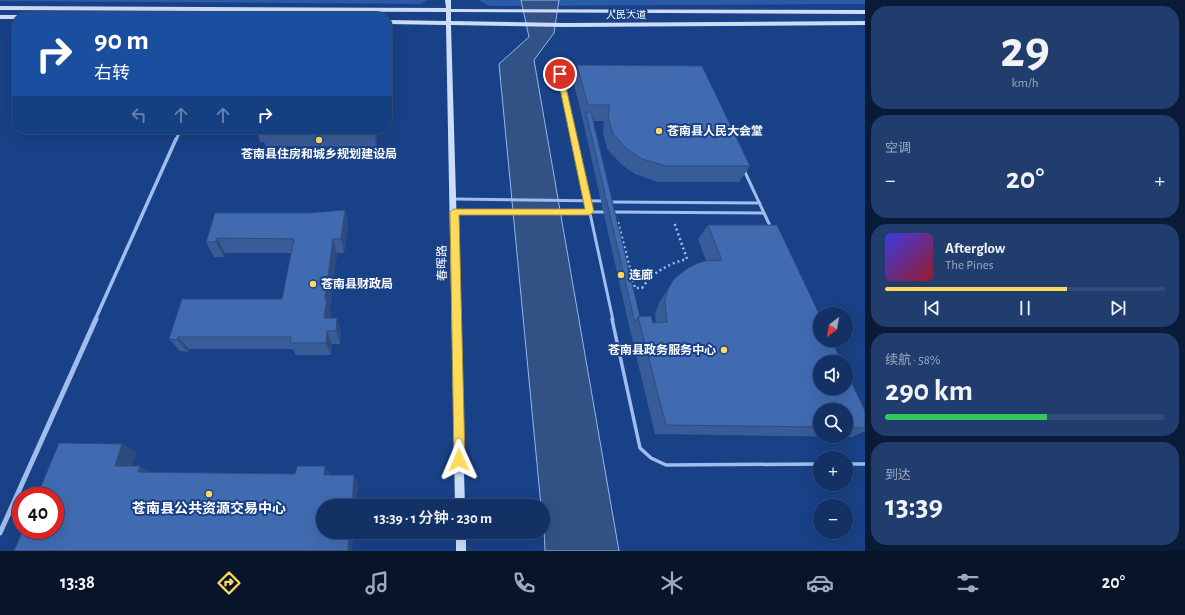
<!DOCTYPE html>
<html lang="zh">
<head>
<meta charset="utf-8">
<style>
	body { margin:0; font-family:"Alegreya Sans","Noto Sans SC",sans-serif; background:#203d6e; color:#f1f3f6; height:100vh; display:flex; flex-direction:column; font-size:15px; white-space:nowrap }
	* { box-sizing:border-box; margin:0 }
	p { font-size:13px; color:#9da9bf }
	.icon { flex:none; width:22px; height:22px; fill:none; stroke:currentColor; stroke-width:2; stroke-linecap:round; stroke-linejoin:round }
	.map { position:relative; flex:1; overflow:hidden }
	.details { display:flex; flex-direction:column; gap:6px; padding:6px; background:#0a1b38; width:320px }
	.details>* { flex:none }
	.banner { position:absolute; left:12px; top:12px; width:380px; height:122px; border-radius:16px; box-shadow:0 4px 16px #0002,0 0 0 1px #324c79; background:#1a4fa0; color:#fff; overflow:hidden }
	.needle { width:26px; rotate:211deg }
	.controls { position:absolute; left:813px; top:307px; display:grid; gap:8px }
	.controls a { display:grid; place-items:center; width:40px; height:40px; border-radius:50%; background:#133165; box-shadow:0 4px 16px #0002,0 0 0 1px #324c79; font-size:20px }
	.speed { position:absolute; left:12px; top:487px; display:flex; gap:8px; font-size:20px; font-weight:700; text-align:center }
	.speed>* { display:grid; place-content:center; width:52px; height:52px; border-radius:50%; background:#133165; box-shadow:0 4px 16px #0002,0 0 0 1px #324c79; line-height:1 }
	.speed .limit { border:6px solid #d22; background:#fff; color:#111 }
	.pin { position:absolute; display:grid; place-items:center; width:34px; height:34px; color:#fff; margin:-17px; border:2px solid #fff; border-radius:50%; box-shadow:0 1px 4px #0007 }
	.me { position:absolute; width:44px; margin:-22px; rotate:359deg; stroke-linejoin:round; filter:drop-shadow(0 0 3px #0008) }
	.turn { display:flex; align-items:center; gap:14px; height:84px; padding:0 16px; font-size:18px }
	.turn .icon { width:52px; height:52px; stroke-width:2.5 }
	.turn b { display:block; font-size:28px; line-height:34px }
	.lanes { display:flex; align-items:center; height:38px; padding:0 16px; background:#0003; justify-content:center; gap:20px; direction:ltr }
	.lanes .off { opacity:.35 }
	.big { font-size:30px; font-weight:600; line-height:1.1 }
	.details .card { flex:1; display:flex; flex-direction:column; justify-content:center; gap:6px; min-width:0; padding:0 14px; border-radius:16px; background:#203d6e }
	.details .dial { align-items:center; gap:0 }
	.dial b { font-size:52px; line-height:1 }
	.song { display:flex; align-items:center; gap:12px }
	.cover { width:48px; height:48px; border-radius:6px; background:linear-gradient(135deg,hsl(240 70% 55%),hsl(350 70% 35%)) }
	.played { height:4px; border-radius:2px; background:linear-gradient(90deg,#ffdb5c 65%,#324c79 65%) }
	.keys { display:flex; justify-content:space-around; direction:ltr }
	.heat { display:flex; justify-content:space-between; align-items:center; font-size:22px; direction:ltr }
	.charge { height:6px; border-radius:3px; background:linear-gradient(90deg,#34c759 58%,#324c79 0) }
	.trip { position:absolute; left:316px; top:499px; width:234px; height:40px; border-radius:20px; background:#133165; box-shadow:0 4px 16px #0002,0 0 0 1px #324c79; font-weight:600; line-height:40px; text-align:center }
	.tabs { display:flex; height:64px; justify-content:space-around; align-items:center; background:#081428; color:#9da9bf }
	.tabs .icon { width:28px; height:28px }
	.tabs .current { color:#ffdb5c }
	.tabs b { font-size:18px; color:#f1f3f6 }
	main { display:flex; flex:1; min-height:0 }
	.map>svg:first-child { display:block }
</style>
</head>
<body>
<main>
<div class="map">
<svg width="865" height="551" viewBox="0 0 865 551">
	<rect width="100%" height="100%" fill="#194187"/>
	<path fill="#2b5aa6" d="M0,0H427L420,4L0,1Z
		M478,0H865V4L489,6Z"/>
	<path fill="#325184" stroke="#92b7ef" d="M521,0H559L554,33L534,60L619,551H545L543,506H541L499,64L529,37Z"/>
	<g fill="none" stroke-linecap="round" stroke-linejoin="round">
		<path stroke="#a0bded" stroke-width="2.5" stroke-dasharray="2 3" stroke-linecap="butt" d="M618,222L635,288H642C653,272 668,264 687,259L674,222"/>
		<path stroke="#a0bded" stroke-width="2" d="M560,74L574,140"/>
		<path stroke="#a0bded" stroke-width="3" d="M574,139L613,320
			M744,170L771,228
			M454,199L604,201
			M610,202L760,203
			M454,212H606
			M612,212L764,213"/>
		<path stroke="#a0bded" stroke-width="3.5" d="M612,319L640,448L651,458L666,465L820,464
			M846,464H865"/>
		<path stroke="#a0bded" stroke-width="3" d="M176,140L181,129"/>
		<path stroke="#a0bded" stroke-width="3.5" d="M95,320L176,139"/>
		<path stroke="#a0bded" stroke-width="5" d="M0,533L96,319"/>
		<path fill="#cdddf9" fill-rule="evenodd" d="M445,0H451V9L865,10V14L451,12V21L565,23L865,21V25L565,27L451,25L465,506H455L446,25L387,24V20L446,21V12L0,10V6L446,8Z
			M0,15H144L147,17H17V19H0Z
			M456,532H466V551H456Z"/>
	</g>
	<path fill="#385c98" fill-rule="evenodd" d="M577,65L750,166L739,182H658L635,174L622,165L607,149L603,133L604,121H593L640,317L653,323H656L655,314L659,303L674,279L706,261L698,239L708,225L865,411V431L852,437L655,434L630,330L583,121L573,81ZM820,410H846V436H820Z
		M256,129H383V134H377V137L376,147L266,146L264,142H260Z
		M345,210L348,225L344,253H337L330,308L331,312L330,318L341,331L340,344H332L331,355H296L293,349H189L188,352L180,351L169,339L282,299L291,253H225L224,257H214L206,242L215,213H308Z"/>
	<path fill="#2e4b7c" d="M374,129H376L377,137L376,147Z
		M345,210L348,225L344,253L341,239Z
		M217,238L225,253L224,257L216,242Z
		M333,239L337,253L330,308L331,312L329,330L324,318L325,299Z
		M337,318L341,331L340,344L336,331Z
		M327,331L332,344L331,355L326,343Z
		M178,337L189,349L188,352L177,340Z
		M122,444L137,452L130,473L115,466Z
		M140,466L154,474L138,472Z
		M325,466L330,474L329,482L324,475Z
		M354,475L358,483L356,506H352Z
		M349,532H354L352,551H348Z"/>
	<path fill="#416bb1" stroke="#2e4b7c" d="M577,65L702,66L750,166H666L642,159L628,150L613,134L608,117L610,105H588Z
		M586,112H591L640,317H638L635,323Z
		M260,129H374V131L260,130Z
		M345,210L341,239H333L325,299H327L324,318H337L336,331H327L326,343H290L291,337H178L177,340L169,339L182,299H282L294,239L217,238L216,242H206L215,213H308Z
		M708,225H777L820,316V340H831L842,362H820V388H846V371L865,411V428L846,427V410H820V427L666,425L638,317L651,316L653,323L667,322L665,301L668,289L674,279L688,268L696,264L704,261L722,260Z
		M59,443L122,444L115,466H140L138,472L295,474L297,466H325L324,475H354L352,506H323V532H349L348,551H14L23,530H55V496H37Z"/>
	<path fill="#ffdb5c" stroke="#a68e3c" d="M558,72L563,74L594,212L589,215H459L465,460L463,463L459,465L455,463L454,460L450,212L454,209H585L557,74Z"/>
	<g fill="#ffdb5c" stroke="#194187" stroke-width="1.5">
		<circle cx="659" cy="131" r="4"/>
		<circle cx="319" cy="140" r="4"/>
		<circle cx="621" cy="275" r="4"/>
		<circle cx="313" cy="284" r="4"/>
		<circle cx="724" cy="350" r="4"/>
		<circle cx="209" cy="494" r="4"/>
	</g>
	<g text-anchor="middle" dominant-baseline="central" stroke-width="4" stroke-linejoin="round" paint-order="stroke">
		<g font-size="10" fill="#fff" stroke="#194187">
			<text x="626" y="15">人民大道</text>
		</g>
		<g font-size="12" font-weight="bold" fill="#fff" stroke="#194187" text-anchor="start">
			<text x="667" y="131">苍南县人民大会堂</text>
			<text x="319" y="154" text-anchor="middle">苍南县住房和城乡规划建设局</text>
			<text x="629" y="275">连廊</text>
			<text x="321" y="284">苍南县财政局</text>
			<text x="716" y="350" text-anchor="end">苍南县政务服务中心</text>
		</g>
		<g font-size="12" fill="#fff" stroke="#194187">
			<text transform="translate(442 263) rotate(-91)">春晖路</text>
		</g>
		<g font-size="14" font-weight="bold" fill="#fff" stroke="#194187">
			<text x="209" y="509">苍南县公共资源交易中心</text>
		</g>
	</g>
</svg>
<div class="controls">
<a><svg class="needle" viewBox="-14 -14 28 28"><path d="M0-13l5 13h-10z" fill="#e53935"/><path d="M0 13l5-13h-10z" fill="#9da9bf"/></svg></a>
<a><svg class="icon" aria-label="sound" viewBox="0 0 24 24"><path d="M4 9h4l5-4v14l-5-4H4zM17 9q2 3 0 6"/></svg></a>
<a><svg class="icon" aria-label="search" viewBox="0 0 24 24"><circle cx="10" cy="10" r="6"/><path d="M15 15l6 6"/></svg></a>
<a>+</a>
<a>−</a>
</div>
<div class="speed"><div class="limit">40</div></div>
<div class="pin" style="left:560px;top:74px;background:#d93025"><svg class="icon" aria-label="arrive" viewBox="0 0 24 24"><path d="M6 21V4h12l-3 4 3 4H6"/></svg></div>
<svg class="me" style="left:459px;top:460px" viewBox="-20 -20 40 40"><path d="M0-17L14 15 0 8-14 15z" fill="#ffdb5c" stroke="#fff" stroke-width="4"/></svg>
<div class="trip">13:39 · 1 分钟 · 230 m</div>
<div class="banner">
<div class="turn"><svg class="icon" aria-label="right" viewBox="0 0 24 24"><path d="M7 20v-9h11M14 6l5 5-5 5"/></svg><div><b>90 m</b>右转</div></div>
<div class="lanes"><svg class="icon off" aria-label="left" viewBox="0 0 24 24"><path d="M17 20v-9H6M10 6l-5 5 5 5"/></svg><svg class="icon off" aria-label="ahead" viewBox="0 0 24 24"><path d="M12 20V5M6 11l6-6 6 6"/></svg><svg class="icon off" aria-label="ahead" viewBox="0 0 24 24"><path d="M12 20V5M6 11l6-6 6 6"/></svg><svg class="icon" aria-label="right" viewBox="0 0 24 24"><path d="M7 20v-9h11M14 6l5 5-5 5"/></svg></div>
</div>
</div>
<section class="details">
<div class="card dial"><b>29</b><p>km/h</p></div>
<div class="card"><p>空调</p>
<div class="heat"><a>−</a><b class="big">20°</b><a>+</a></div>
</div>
<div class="card">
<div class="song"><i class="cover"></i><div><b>Afterglow</b><p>The Pines</p></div></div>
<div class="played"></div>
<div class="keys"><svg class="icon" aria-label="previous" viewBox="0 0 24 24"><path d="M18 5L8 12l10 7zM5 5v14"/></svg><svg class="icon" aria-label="pause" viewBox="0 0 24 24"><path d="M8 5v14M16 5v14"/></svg><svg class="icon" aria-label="next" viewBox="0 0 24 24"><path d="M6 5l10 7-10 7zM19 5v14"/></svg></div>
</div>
<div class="card"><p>续航 · 58%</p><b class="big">290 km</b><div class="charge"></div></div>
<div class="card"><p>到达</p><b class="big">13:39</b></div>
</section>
</main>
<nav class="tabs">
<b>13:38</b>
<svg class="icon current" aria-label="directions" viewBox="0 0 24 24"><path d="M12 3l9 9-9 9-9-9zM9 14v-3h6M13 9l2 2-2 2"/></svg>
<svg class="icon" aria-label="music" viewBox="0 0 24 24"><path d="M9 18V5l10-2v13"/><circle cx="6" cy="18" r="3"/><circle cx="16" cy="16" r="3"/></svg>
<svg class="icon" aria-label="phone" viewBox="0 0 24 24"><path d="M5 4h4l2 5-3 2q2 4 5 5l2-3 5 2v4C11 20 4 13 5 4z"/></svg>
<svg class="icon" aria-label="climate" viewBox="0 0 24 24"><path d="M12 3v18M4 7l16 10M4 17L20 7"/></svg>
<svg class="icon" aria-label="car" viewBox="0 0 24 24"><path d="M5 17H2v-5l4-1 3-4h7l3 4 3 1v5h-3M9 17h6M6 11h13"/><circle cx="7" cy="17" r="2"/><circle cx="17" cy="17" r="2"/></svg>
<svg class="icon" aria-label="filters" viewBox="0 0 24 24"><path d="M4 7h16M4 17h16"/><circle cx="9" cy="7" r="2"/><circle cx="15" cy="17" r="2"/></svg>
<b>20°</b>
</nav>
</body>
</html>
